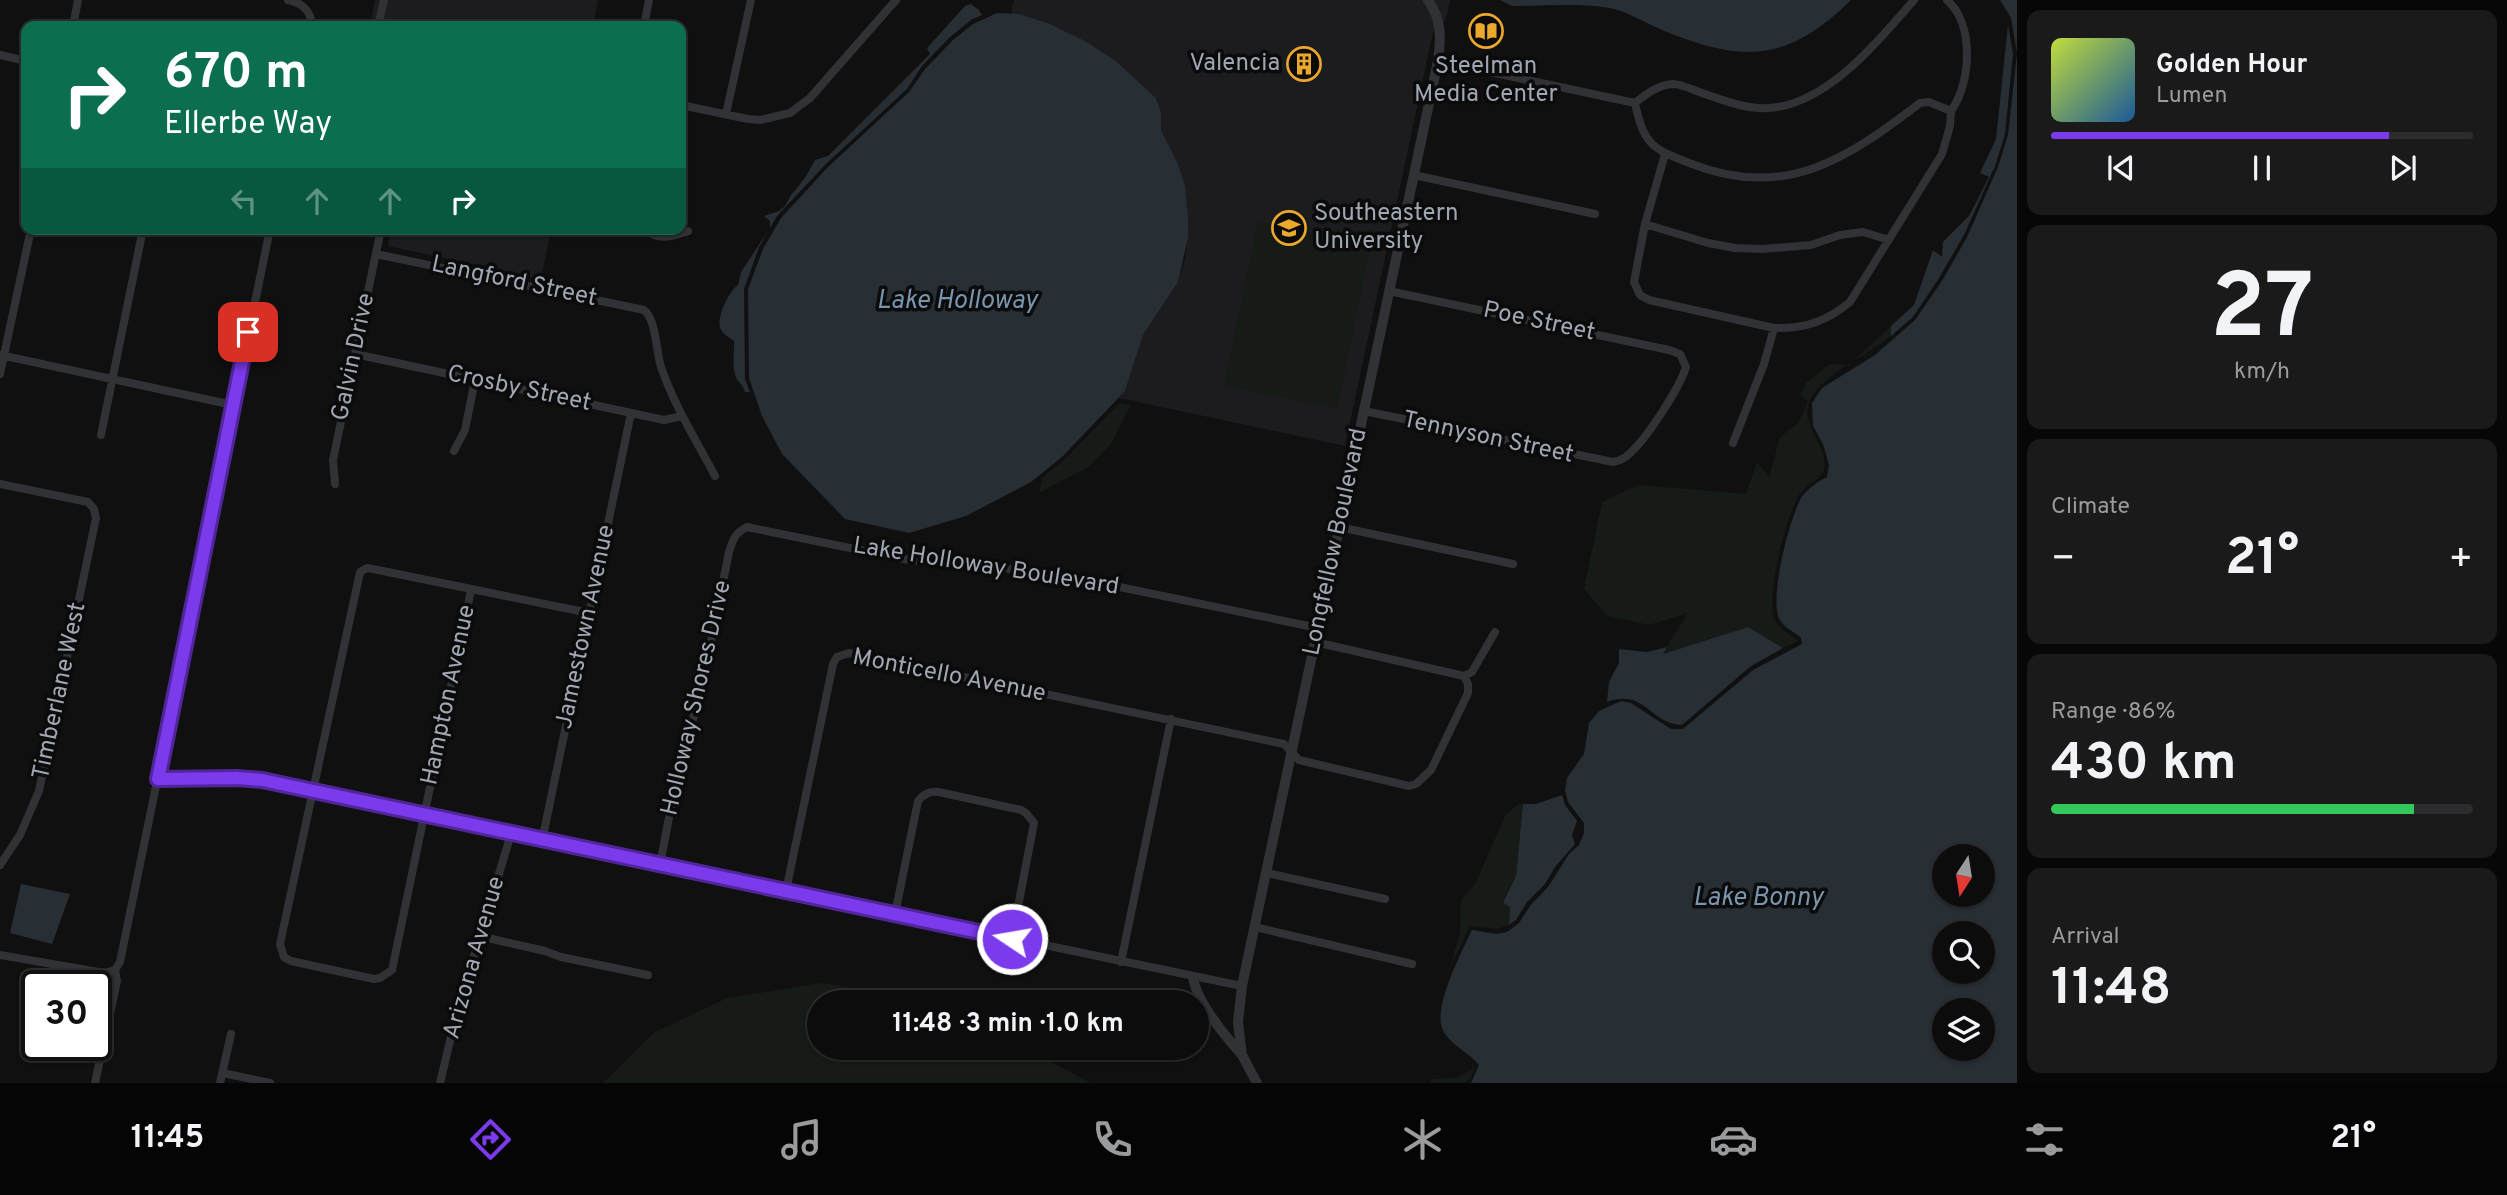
<!DOCTYPE html>
<html lang="en">
<head>
<meta charset="utf-8">
<style>
	body { margin:0; font-family:Overpass,sans-serif; background:#1a1a1b; color:#f1f3f6; height:100vh; display:flex; flex-direction:column; font-size:26px; white-space:nowrap }
	* { box-sizing:border-box; margin:0 }
	p { font-size:23px; color:#9a9b9d }
	.icon { flex:none; width:38px; height:38px; fill:none; stroke:currentColor; stroke-width:2; stroke-linecap:round; stroke-linejoin:round }
	.map { position:relative; flex:1; overflow:hidden }
	.details { display:flex; flex-direction:column; gap:10px; padding:10px; background:#070707; width:490px }
	.details>* { flex:none }
	.top-card { position:absolute; left:21px; top:21px; width:665px; height:214px; border-radius:14px; box-shadow:0 2px 5px #0004,0 0 0 2px #2c2c2e; background:#0b6e4f; color:#fff; overflow:hidden }
	.needle { width:46px; rotate:192deg }
	.buttons { position:absolute; left:1932px; top:844px; display:grid; gap:14px }
	.buttons a { display:grid; place-items:center; width:63px; height:63px; border-radius:50%; background:#0c0c0d; box-shadow:0 2px 5px #0004,0 0 0 2px #2c2c2e; font-size:35px }
	.speed { position:absolute; left:21px; top:970px; display:flex; gap:14px; font-size:35px; font-weight:700; text-align:center }
	.speed>* { display:grid; place-content:center; width:91px; height:91px; border-radius:50%; background:#0c0c0d; box-shadow:0 2px 5px #0004,0 0 0 2px #2c2c2e; line-height:1 }
	.speed .limit { border:4px solid #111; border-radius:10px; background:#fff; color:#111 }
	.pin { position:absolute; display:grid; place-items:center; width:60px; height:60px; color:#fff; margin:-30px; border-radius:14px; box-shadow:0 4px 10px #0006 }
	.me { position:absolute; width:77px; margin:-38px; rotate:282deg; stroke-linejoin:round; filter:drop-shadow(0 0 5px #0008) }
	.turn { display:flex; align-items:center; gap:24px; height:147px; padding:0 28px; font-size:32px }
	.turn .icon { width:91px; height:91px; stroke-width:2.5 }
	.turn b { display:block; font-size:49px; line-height:60px }
	.lanes { display:flex; align-items:center; height:66px; padding:0 28px; background:#0003; justify-content:center; gap:35px; direction:ltr }
	.lanes .off { opacity:.35 }
	.big { font-size:52px; font-weight:700; line-height:1.1 }
	.details .widget { flex:1; display:flex; flex-direction:column; justify-content:center; gap:10px; min-width:0; padding:0 24px; border-radius:14px; background:#1a1a1b }
	.details .dial { align-items:center; gap:0 }
	.dial b { font-size:91px; line-height:1 }
	.song { display:flex; align-items:center; gap:21px }
	.cover { width:84px; height:84px; border-radius:10px; background:linear-gradient(135deg,hsl(70 70% 55%),hsl(210 70% 35%)) }
	.played { height:7px; border-radius:4px; background:linear-gradient(90deg,#7c3aed 80%,#2c2c2e 80%) }
	.keys { display:flex; justify-content:space-around; direction:ltr }
	.heat { display:flex; justify-content:space-between; align-items:center; font-size:38px; direction:ltr }
	.charge { height:10px; border-radius:5px; background:linear-gradient(90deg,#34c759 86%,#2c2c2e 0) }
	.trip { position:absolute; left:807px; top:990px; width:402px; height:70px; border-radius:35px; background:#0c0c0d; box-shadow:0 2px 5px #0004,0 0 0 2px #2c2c2e; font-weight:700; line-height:70px; text-align:center }
	.menu { display:flex; height:112px; justify-content:space-around; align-items:center; background:#050505; color:#9a9b9d }
	.menu .icon { width:49px; height:49px }
	.menu .on { color:#7c3aed }
	.menu b { font-size:32px; color:#f1f3f6 }
	main { display:flex; flex:1; min-height:0 }
	.map>svg:first-child { display:block }
</style>
</head>
<body>
<main>
<div class="map">
<svg width="2017" height="1083" viewBox="0 0 2017 1083">
	<rect width="100%" height="100%" fill="#101011"/>
	<path fill="#1c1c1e" d="M375,0H598L593,26H370Z
		M1014,0H1450L1446,20L1433,32L1345,446L1119,398L1125,391L1143,335L1178,282L1185,259L1188,238L1178,164L1161,130V112L1156,98L1116,61L1085,41L1050,24L1011,14Z
		M371,229H551L541,279L388,246L390,235L371,231Z"/>
	<path fill="#161b17" d="M1258,221L1371,244L1337,409L1224,386Z
		M1891,326V336C1867,356 1825,373 1811,398C1797,423 1829,445 1824,469C1822,480 1804,485 1799,495C1786,516 1765,598 1775,620C1779,630 1791,634 1798,641L1783,648L1748,627L1662,654L1688,613L1649,625L1607,616L1584,589L1602,502L1638,485L1746,494L1757,462L1769,477L1780,437L1798,423L1808,402L1800,395L1806,383L1830,364L1849,365Z
		M1120,403L1131,405L1111,444L1088,467L1039,493L1042,478L1064,460Z
		M1518,804H1523L1516,876L1503,903L1510,906L1509,925L1497,929L1470,926L1449,970L1442,993L1460,933L1461,900L1475,884L1505,816Z
		M822,983L914,998L926,1003H819V1048H1024L1091,1083H603L655,1032L727,998Z
		M1472,1065L1475,1066L1471,1078L1464,1083H1430L1432,1079L1456,1078L1473,1069Z"/>
	<path fill="#272e34" fill-rule="evenodd" d="M1500,0H1851C1787,63 1742,63 1662,30C1643,22 1624,9 1603,7C1574,3 1542,6 1512,6Z
		M2000,0H2017V1083H1471L1479,1065C1469,1052 1450,1045 1443,1030C1432,1008 1462,951 1472,930L1497,934L1507,932L1519,923L1530,906L1548,887L1569,854L1579,845L1584,833V823L1568,802L1565,790L1567,778L1584,754L1589,723L1599,711L1621,701L1631,703L1671,729H1683L1753,670L1802,644L1801,638C1793,631 1781,626 1778,616C1771,591 1789,521 1801,498C1806,490 1818,481 1827,477L1829,465L1823,444L1813,426L1812,403L1822,388L1875,355L1915,320L1942,281L1967,237L1998,167L2008,135L2017,53L2011,18ZM1944,856H1983V894H1944ZM1944,933H1983V971H1944ZM1944,1010H1983V1048H1944Z
		M971,4L979,10L982,15L971,20L950,37L922,66L907,89L826,164L777,216L759,247L744,289L745,379L750,392H745C743,384 739,384 736,377C731,365 735,354 734,341C730,338 724,335 721,330C715,319 729,291 738,285L741,272L770,228V221L764,216L779,211L785,206L791,195L805,178L815,160L828,156L930,54L927,48C940,34 952,20 965,6Z
		M997,13L1019,14L1050,24L1085,41L1116,61L1156,98L1161,112V130L1178,164L1185,186L1188,218V238L1178,282L1143,335L1125,391L1062,457L1031,482L966,516L909,533L845,519L782,454L762,416L749,378L748,289L763,249L781,218L828,167L909,92L925,69L953,40L973,24Z
		M2008,25L2013,54L2005,134L1995,166L1964,235L1939,278L1913,317L1891,336V326L1914,305L1933,250L1942,257L1943,242L1969,216L1989,177L1980,173L1996,139Z
		M1748,627L1783,648L1751,666L1682,725C1649,724 1646,688 1607,702L1609,682L1619,663V649L1647,652L1667,647L1663,654Z
		M1562,795L1565,805L1577,821L1572,835L1575,844L1555,867L1545,884L1527,902L1516,920L1509,925L1510,907L1503,903L1516,876L1523,804H1536Z
		M21,884L70,894L52,944L10,933Z"/>
	<g fill="none" stroke-linecap="round" stroke-linejoin="round">
		<path stroke="#313236" stroke-width="8" d="M288,0C302,3 311,10 312,26
			M1947,0C1975,25 1971,83 1951,111
			M73,26L78,0
			M378,26L384,0
			M644,26L649,0
			M0,55L26,61
			M1438,61L1635,103C1646,94 1658,85 1673,84C1681,84 1691,89 1699,92C1729,102 1754,114 1787,105C1838,91 1881,38 1914,0
			M1635,103C1644,146 1653,149 1692,164C1786,201 1848,158 1920,103L1929,102L1951,111
			M681,105L748,119L760,120L790,113L810,98L896,0
			M726,114L751,0
			M1665,154L1645,224L1634,282L1640,295L1649,300L1774,328C1805,329 1827,321 1850,302L1942,154L1950,126L1951,111
			M1414,175L1595,214
			M1645,224L1708,243L1735,248L1762,249L1811,245L1840,235L1863,232L1889,240
			M643,229C660,241 670,237 688,231
			M376,254L644,310C656,319 656,351 661,367C674,405 696,440 715,476
			M355,354L664,420L682,416
			M0,355L233,405
			M0,374L31,229
			M1364,411L1613,462C1618,461 1624,459 1628,455C1646,440 1679,389 1686,367L1680,354L1669,350L1389,291
			M101,435L143,229
			M1733,443L1764,364L1774,328
			M454,451L465,430L475,380
			M0,484L88,502L94,509L96,518L39,791L20,835L0,865
			M335,484L333,460L381,229
			M1339,527L1513,564
			M471,590L392,970L380,978L374,979L291,961L284,957L280,944L360,572L367,568L373,569L589,613
			M1315,642L1464,676
			M1464,676L1472,672L1495,632
			M158,779L237,778L262,780L640,861L1242,986
			M542,841L631,413
			M660,865L671,807L705,671L729,552C733,539 735,533 747,527L909,560L1047,572L1318,628
			M1267,873L1385,899
			M786,891L833,664L837,657L849,653L1284,744L1299,760L1409,786L1416,784L1431,770L1468,693V684L1464,676
			M895,914L918,801C924,794 929,791 939,792L1021,810L1026,813L1034,823L1012,938
			M1255,927L1412,964
			M479,936L545,951L561,957L648,975
			M0,955L104,973L115,970
			M1121,962L1171,719
			M223,1073L270,1083
			M95,1083L117,981L115,970L120,962L270,229
			M220,1083L231,1034
			M440,1083L456,1016L511,834"/>
		<path stroke="#313236" stroke-width="10" d="M1193,977C1196,1001 1226,1037 1242,1055
			M1257,1083L1242,1055L1238,1022L1242,986L1438,61C1441,38 1442,20 1428,0"/>
	</g>
	<g fill="none" stroke-linecap="round" stroke-linejoin="round">
		<g stroke="#51269a" stroke-width="18">
			<path id="route" d="M248,332L158,779L237,778L262,780L1012,939"/>
		</g>
		<use href="#route" stroke="#7c3aed" stroke-width="12"/>
	</g>
	<defs>
		<g id="library-ring" transform="scale(1.75)"><circle r="9.5" fill="#0b0b0c" stroke="#eca82d" stroke-width="1.5"/><path d="M-6-4Q-3-5.5-.7-3.5V5Q-3 3-6 4ZM6-4Q3-5.5 .7-3.5V5Q3 3 6 4Z" fill="#eca82d"/></g>
		<g id="building-ring" transform="scale(1.75)"><circle r="9.5" fill="#0b0b0c" stroke="#eca82d" stroke-width="1.5"/><path d="M-4-6H4V6H1V3H-1V6H-4ZM-2.5-4.3h1.7v1.8h-1.7ZM.8-4.3h1.7v1.8H.8ZM-2.5-1h1.7V.8h-1.7ZM.8-1h1.7V.8H.8Z" fill="#eca82d"/></g>
		<g id="university-ring" transform="scale(1.75)"><circle r="9.5" fill="#0b0b0c" stroke="#eca82d" stroke-width="1.5"/><path d="M0-5L7-2L0 1L-7-2ZM-4 1L0 2.5L4 1V4Q0 6-4 4Z" fill="#eca82d"/></g>
	</defs>
	<g fill-rule="evenodd">
		<use href="#library-ring" x="1486" y="31"/>
		<use href="#building-ring" x="1304" y="64"/>
		<use href="#university-ring" x="1289" y="228"/>
	</g>
	<g text-anchor="middle" dominant-baseline="central" stroke-width="7" stroke-linejoin="round" paint-order="stroke">
		<g font-size="24" fill="#a1a7b2" stroke="#0b0b0c" text-anchor="end">
			<text x="1280" y="64">Valencia</text>
			<text x="1486" y="67" text-anchor="middle">Steelman<tspan x="1486" dy="28">Media Center</tspan></text>
			<text x="1314" y="214" text-anchor="start">Southeastern<tspan x="1314" dy="28">University</tspan></text>
		</g>
		<g font-size="24" fill="#a1a7b2" stroke="#0b0b0c">
			<text transform="translate(514 282) rotate(12)">Langford Street</text>
			<text transform="translate(1539 322) rotate(12)">Poe Street</text>
			<text transform="translate(354 357) rotate(-78)">Galvin Drive</text>
			<text transform="translate(519 389) rotate(12)">Crosby Street</text>
			<text transform="translate(1488 438) rotate(12)">Tennyson Street</text>
			<text transform="translate(1336 542) rotate(-78)">Longfellow Boulevard</text>
			<text transform="translate(986 567) rotate(9)">Lake Holloway Boulevard</text>
			<text transform="translate(586 627) rotate(-78)">Jamestown Avenue</text>
			<text transform="translate(949 676) rotate(11)">Monticello Avenue</text>
			<text transform="translate(60 691) rotate(-78)">Timberlane West</text>
			<text transform="translate(449 695) rotate(-78)">Hampton Avenue</text>
			<text transform="translate(697 698) rotate(-77)">Holloway Shores Drive</text>
			<text transform="translate(475 958) rotate(-74)">Arizona Avenue</text>
		</g>
		<g font-size="26" font-style="italic" fill="#7895ad" stroke="#0b0b0c">
			<text x="957" y="301">Lake Holloway</text>
			<text x="1758" y="898">Lake Bonny</text>
		</g>
	</g>
</svg>
<div class="buttons">
<a><svg class="needle" viewBox="-14 -14 28 28"><path d="M0-13l5 13h-10z" fill="#e53935"/><path d="M0 13l5-13h-10z" fill="#9a9b9d"/></svg></a>
<a><svg class="icon" aria-label="search" viewBox="0 0 24 24"><circle cx="10" cy="10" r="6"/><path d="M15 15l6 6"/></svg></a>
<a><svg class="icon" aria-label="layers" viewBox="0 0 24 24"><path d="M12 4l9 5-9 5-9-5zM3 14l9 5 9-5"/></svg></a>
</div>
<div class="speed"><div class="limit">30</div></div>
<div class="pin" style="left:248px;top:332px;background:#d93025"><svg class="icon" aria-label="arrive" viewBox="0 0 24 24"><path d="M6 21V4h12l-3 4 3 4H6"/></svg></div>
<svg class="me" style="left:1012px;top:939px" viewBox="-20 -20 40 40"><circle r="17" fill="#7c3aed" stroke="#fff" stroke-width="3"/><path d="M0-11L8 9 0 5-8 9z" fill="#fff"/></svg>
<div class="trip">11:48 · 3 min · 1.0 km</div>
<div class="top-card">
<div class="turn"><svg class="icon" aria-label="right" viewBox="0 0 24 24"><path d="M7 20v-9h11M14 6l5 5-5 5"/></svg><div><b>670 m</b>Ellerbe Way</div></div>
<div class="lanes"><svg class="icon off" aria-label="left" viewBox="0 0 24 24"><path d="M17 20v-9H6M10 6l-5 5 5 5"/></svg><svg class="icon off" aria-label="ahead" viewBox="0 0 24 24"><path d="M12 20V5M6 11l6-6 6 6"/></svg><svg class="icon off" aria-label="ahead" viewBox="0 0 24 24"><path d="M12 20V5M6 11l6-6 6 6"/></svg><svg class="icon" aria-label="right" viewBox="0 0 24 24"><path d="M7 20v-9h11M14 6l5 5-5 5"/></svg></div>
</div>
</div>
<section class="details">
<div class="widget">
<div class="song"><i class="cover"></i><div><b>Golden Hour</b><p>Lumen</p></div></div>
<div class="played"></div>
<div class="keys"><svg class="icon" aria-label="previous" viewBox="0 0 24 24"><path d="M18 5L8 12l10 7zM5 5v14"/></svg><svg class="icon" aria-label="pause" viewBox="0 0 24 24"><path d="M8 5v14M16 5v14"/></svg><svg class="icon" aria-label="next" viewBox="0 0 24 24"><path d="M6 5l10 7-10 7zM19 5v14"/></svg></div>
</div>
<div class="widget dial"><b>27</b><p>km/h</p></div>
<div class="widget"><p>Climate</p>
<div class="heat"><a>−</a><b class="big">21°</b><a>+</a></div>
</div>
<div class="widget"><p>Range · 86%</p><b class="big">430 km</b><div class="charge"></div></div>
<div class="widget"><p>Arrival</p><b class="big">11:48</b></div>
</section>
</main>
<nav class="menu">
<b>11:45</b>
<svg class="icon on" aria-label="directions" viewBox="0 0 24 24"><path d="M12 3l9 9-9 9-9-9zM9 14v-3h6M13 9l2 2-2 2"/></svg>
<svg class="icon" aria-label="music" viewBox="0 0 24 24"><path d="M9 18V5l10-2v13"/><circle cx="6" cy="18" r="3"/><circle cx="16" cy="16" r="3"/></svg>
<svg class="icon" aria-label="phone" viewBox="0 0 24 24"><path d="M5 4h4l2 5-3 2q2 4 5 5l2-3 5 2v4C11 20 4 13 5 4z"/></svg>
<svg class="icon" aria-label="climate" viewBox="0 0 24 24"><path d="M12 3v18M4 7l16 10M4 17L20 7"/></svg>
<svg class="icon" aria-label="car" viewBox="0 0 24 24"><path d="M5 17H2v-5l4-1 3-4h7l3 4 3 1v5h-3M9 17h6M6 11h13"/><circle cx="7" cy="17" r="2"/><circle cx="17" cy="17" r="2"/></svg>
<svg class="icon" aria-label="filters" viewBox="0 0 24 24"><path d="M4 7h16M4 17h16"/><circle cx="9" cy="7" r="2"/><circle cx="15" cy="17" r="2"/></svg>
<b>21°</b>
</nav>
</body>
</html>
